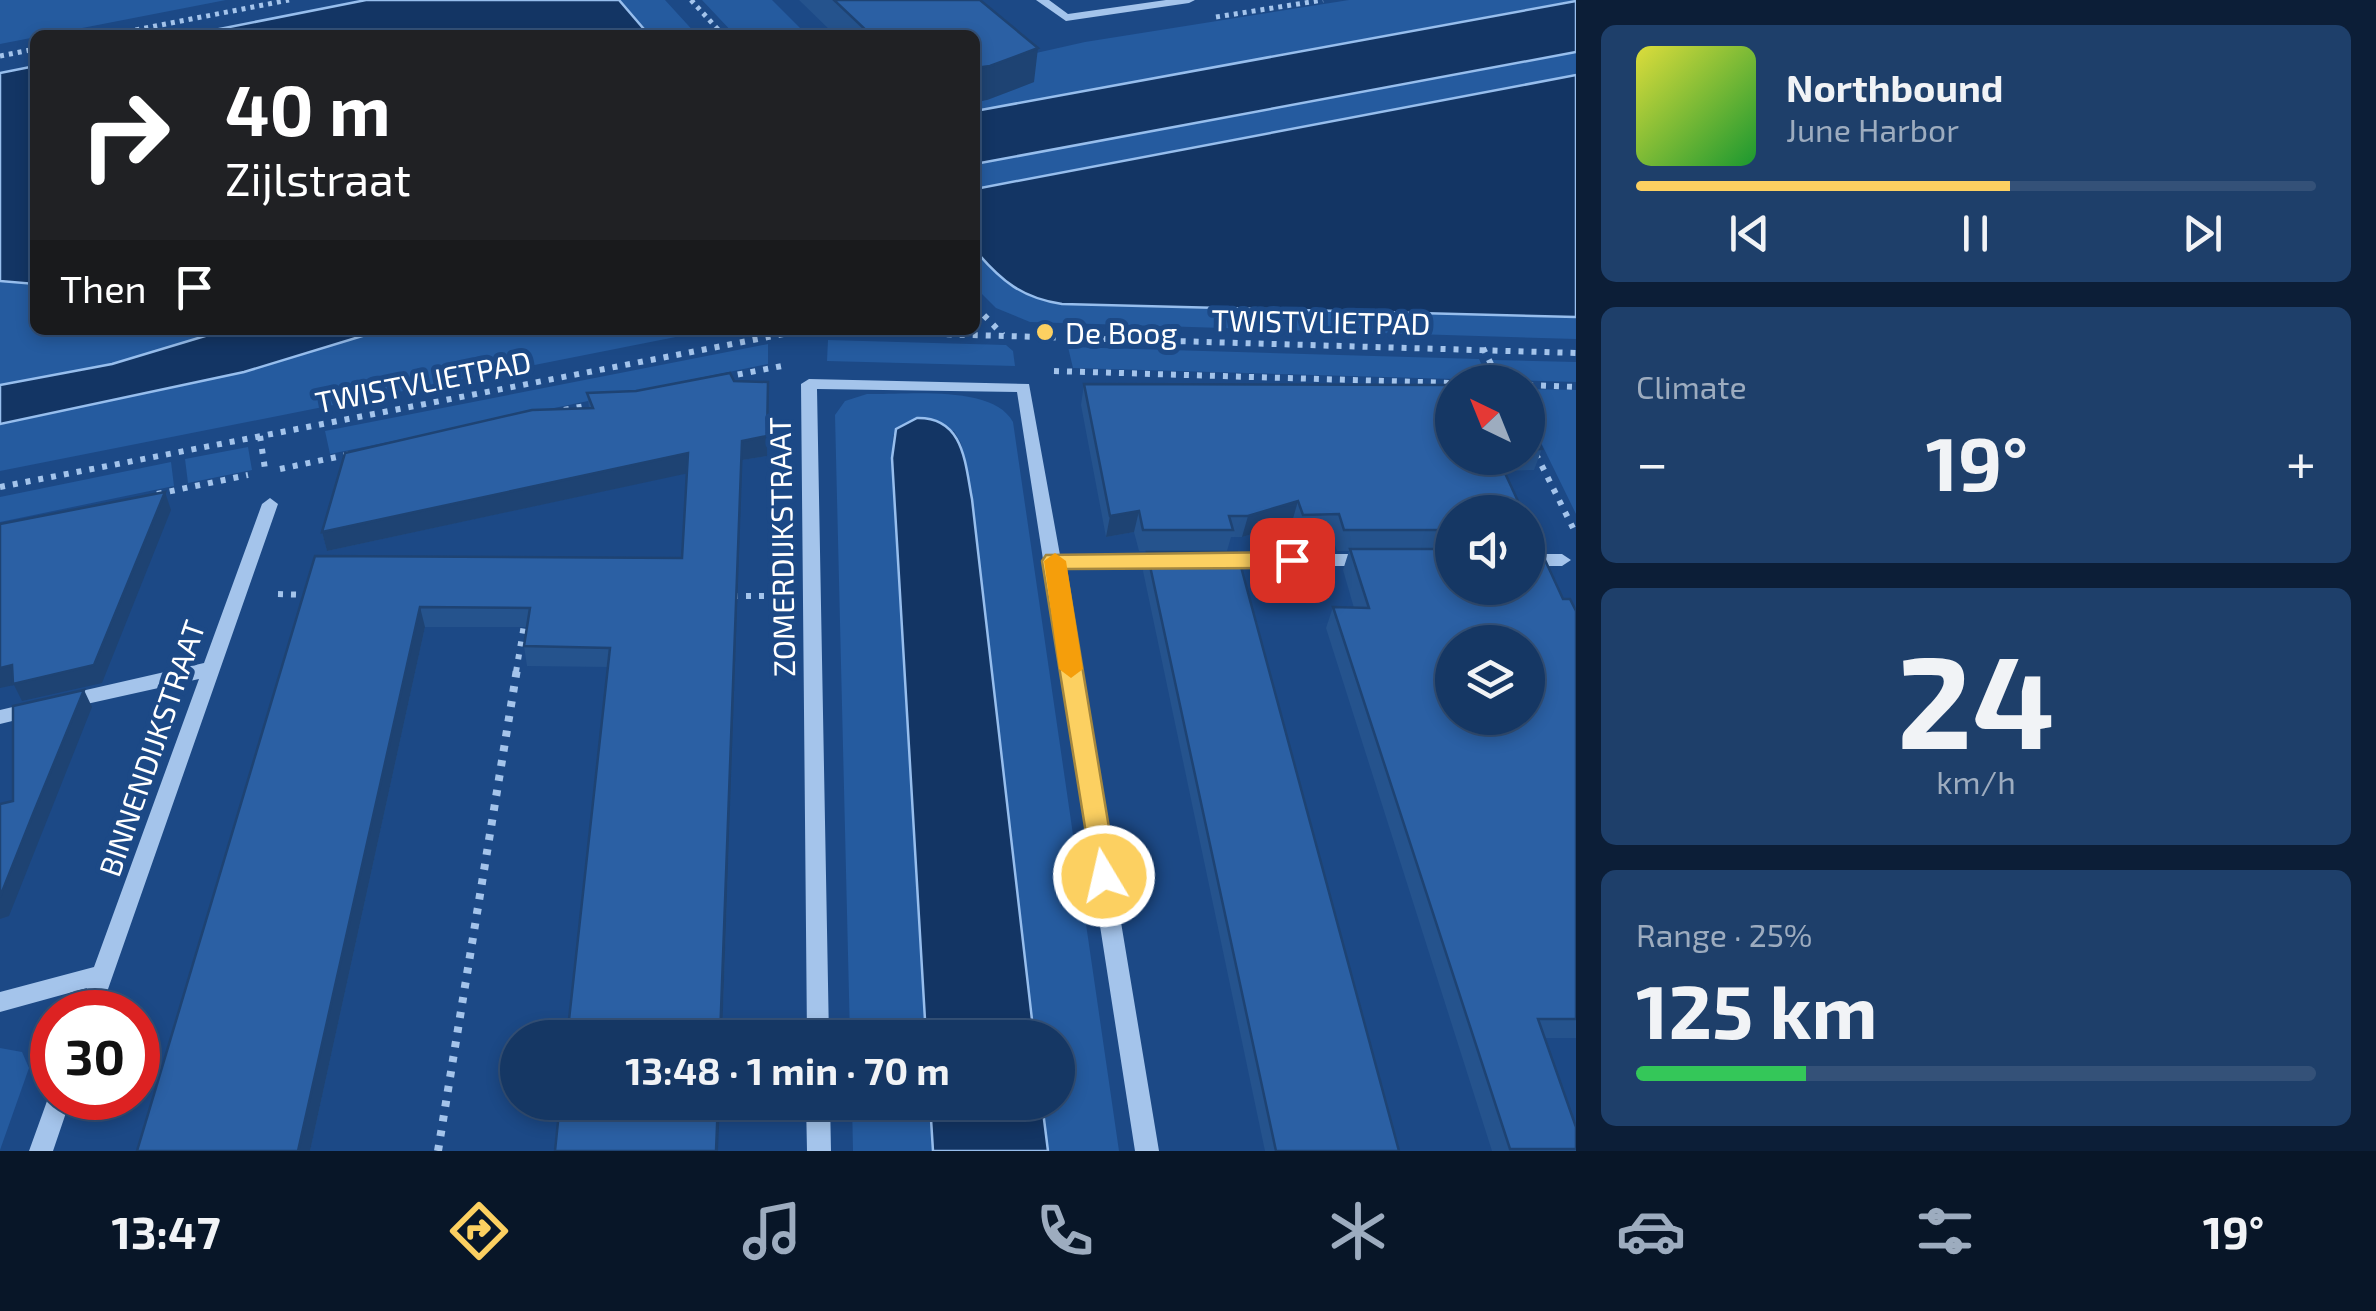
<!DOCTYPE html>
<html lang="en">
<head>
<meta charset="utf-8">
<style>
	body { margin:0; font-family:"Exo 2",sans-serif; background:#1e3f6a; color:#f1f3f6; height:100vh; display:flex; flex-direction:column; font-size:38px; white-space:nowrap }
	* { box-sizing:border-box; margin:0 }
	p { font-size:32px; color:#9dacbf }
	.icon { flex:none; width:55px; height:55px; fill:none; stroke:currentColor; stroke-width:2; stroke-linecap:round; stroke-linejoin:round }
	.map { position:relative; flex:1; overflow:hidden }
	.details { display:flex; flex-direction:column; gap:25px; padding:25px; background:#0c1e37; width:800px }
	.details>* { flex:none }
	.top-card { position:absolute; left:30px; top:30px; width:950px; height:305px; border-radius:15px; box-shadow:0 5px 15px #0003,0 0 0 2px #345178; background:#202124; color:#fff; overflow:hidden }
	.needle { width:65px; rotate:317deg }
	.buttons { position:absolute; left:1435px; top:365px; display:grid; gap:20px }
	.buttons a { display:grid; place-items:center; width:110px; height:110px; border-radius:50%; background:#153764; box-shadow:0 5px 15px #0003,0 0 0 2px #345178; font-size:50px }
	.speed { position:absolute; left:30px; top:990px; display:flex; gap:20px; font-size:50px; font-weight:700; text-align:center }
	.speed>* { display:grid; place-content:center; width:130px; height:130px; border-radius:50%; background:#153764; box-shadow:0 5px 15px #0003,0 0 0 2px #345178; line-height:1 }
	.speed .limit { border:15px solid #d22; background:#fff; color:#111 }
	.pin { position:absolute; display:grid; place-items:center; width:85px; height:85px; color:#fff; margin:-42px; border-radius:20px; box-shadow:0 5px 15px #0006 }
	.me { position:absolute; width:110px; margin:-55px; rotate:351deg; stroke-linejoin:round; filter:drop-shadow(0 0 8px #0008) }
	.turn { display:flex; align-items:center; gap:35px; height:210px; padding:0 30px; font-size:45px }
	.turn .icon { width:130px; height:130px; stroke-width:2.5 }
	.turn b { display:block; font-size:70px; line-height:85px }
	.then { display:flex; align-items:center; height:95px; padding:0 30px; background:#0003; gap:20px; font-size:38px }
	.big { font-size:75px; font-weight:700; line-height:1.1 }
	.details .tile { flex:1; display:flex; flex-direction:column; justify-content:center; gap:15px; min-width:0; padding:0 35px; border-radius:15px; background:#1e3f6a }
	.details .dial { align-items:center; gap:0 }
	.dial b { font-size:130px; line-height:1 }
	.song { display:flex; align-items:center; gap:30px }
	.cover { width:120px; height:120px; border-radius:15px; background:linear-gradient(135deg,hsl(60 70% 55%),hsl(130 70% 35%)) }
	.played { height:10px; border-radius:5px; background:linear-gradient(90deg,#fcd061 55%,#345178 55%) }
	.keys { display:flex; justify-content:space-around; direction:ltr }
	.heat { display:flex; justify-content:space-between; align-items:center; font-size:55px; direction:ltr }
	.charge { height:15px; border-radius:8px; background:linear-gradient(90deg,#34c759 25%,#345178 0) }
	.trip { position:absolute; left:500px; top:1020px; width:575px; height:100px; border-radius:50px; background:#153764; box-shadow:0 5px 15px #0003,0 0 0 2px #345178; font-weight:700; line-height:100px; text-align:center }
	.dock { display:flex; height:160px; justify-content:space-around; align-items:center; background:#081628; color:#9dacbf }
	.dock .icon { width:70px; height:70px }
	.dock .on { color:#fcd061 }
	.dock b { font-size:45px; color:#f1f3f6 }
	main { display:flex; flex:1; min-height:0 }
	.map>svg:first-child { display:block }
</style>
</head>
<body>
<main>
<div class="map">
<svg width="1576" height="1151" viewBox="0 0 1576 1151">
	<rect width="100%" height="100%" fill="#1c4986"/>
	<path fill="#255b9f" d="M0,0H226L0,44Z
		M619,0H665L697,35H649Z
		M702,0H772L807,35H735Z
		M1349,0H1576L975,111V104L1028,82L992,63L1085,42Z
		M1576,52V75L975,189V164Z
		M975,251C1002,280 1021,297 1062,304L1576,317V339L1030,322L996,308L975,287Z
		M0,281L35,284V330H225L112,364L0,385Z
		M382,330H711L0,471V424L244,372Z
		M828,340L1006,345L1013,351L1015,366L827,361Z
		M768,344V364L330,454L325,431Z
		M1068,347L1479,359L1489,380L1073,368Z
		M1492,360L1576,362V382L1502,380Z
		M1528,389L1576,390V514L1528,416Z
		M867,394C905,395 993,384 1013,422L1119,1151H1048L1042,1103L1058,1102V1038L1034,1037L972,499L961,443L954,431L893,435L892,458L926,1037H850L835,415L845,401Z
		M248,447L252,470L188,483L185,459Z
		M171,462L174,486L0,522V497Z
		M0,1048L22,1052L29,1068L0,1150Z
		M852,1103H930L933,1151H853Z"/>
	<path fill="#133564" stroke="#97beed" stroke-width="2.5" d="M366,0H619L649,35H189Z
		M1576,1V52L975,164V111Z
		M35,66V284L0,281V73Z
		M1576,75V317L1062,304C1022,298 1001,281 975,250V189Z
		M225,330H382L244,372L0,424V385L112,364Z
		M917,418C964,417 965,463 972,499L1034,1037H926L892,458L896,429Z
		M930,1103H1042L1048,1151H933Z"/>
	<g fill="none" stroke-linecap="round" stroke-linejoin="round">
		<path stroke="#a4c4eb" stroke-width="5" stroke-dasharray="4 5" stroke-linecap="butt" d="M691,0L723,35
			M1216,17L1323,0
			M109,35L289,0
			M0,56L35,49"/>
		<path stroke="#a4c4eb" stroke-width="6" stroke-dasharray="5 8" stroke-linecap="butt" d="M975,306L1003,335
			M1483,348L1500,382
			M1054,371L1452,383
			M725,377L782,366
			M1528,385L1576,387
			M564,410L595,404
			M260,436L265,469
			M1536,454L1573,528
			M280,469L351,454
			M0,487L804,330L1576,353
			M157,494L248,475
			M278,594L310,595
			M733,596H775
			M516,672L525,619"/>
		<path stroke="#a4c4eb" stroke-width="8" stroke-dasharray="6 9" stroke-linecap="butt" d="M438,1151L517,669"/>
		<path fill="#a4c4eb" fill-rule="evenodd" d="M1036,0H1049L1068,14L1166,0H1195L1189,3L1066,21Z
			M809,379L1029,384L1060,555L1168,554L1177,560L1168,566L1062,567L1159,1151H1135L1017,392L817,389L829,1038H807L801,384Z
			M270,498L278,504L100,1012H78L87,988L0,1012V992L94,967L199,679L64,709L57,707L55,702L57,697L64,695L204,663L262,504Z
			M1219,554H1368L1377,560L1368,566H1219L1210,560Z
			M1528,554H1562L1571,560L1562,566H1528Z
			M34,702L41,704L43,709L41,714L0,724V710Z
			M51,1090L52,1098H71L53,1151H29Z
			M806,1102H830L831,1151H807Z"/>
	</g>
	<path fill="#25538d" d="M799,0H980L1034,82L987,100L975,35H835Z
		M1084,384L1452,458H1528V419L1542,449L1534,470L1504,471L1452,512V588L1535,548L1563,599L1576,611V1038H1544L1576,1127V1151H1492L1326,628L1333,607L1354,608L1343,570L1349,551H1337L1332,536H1296L1292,522L1242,537H1231L1227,551H1139L1134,532L1106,537L1081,405Z
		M587,393L767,456L742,460L722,1038H567L608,667L527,666L524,646L527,627H425L310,1151H137L315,556L682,558L687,473L327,551L322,532L589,408Z
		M1147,552L1399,1151H1265L1143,571Z"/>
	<path fill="#1e4373" d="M1038,48L1034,82L987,100L975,102V68Z
		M768,382L767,456L742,460L722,1038H720L742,441Z
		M688,453L689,473L327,551L322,532Z
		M165,492L171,510L102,683L22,701L14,685L0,688V668L12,665Z
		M1298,501L1292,522L1242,537L1248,516Z
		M1139,511L1134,532L1106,537L1110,516Z
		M420,607L425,627L310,1151H298Z
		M84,690L92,707L9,916L0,919V897Z
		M718,1102H720L718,1151H716Z"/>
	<path fill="#2b60a4" stroke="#1e4373" stroke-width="2.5" fill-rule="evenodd" d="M834,0H980L1038,48L990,66L975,68V35H871Z
		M730,373L734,381L768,382L767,436L742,441L720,1038H567L610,648L524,646L530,608L420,607L298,1151H137L315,556L682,558L688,453L322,532L345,453L532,410L593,408L587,393L636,391Z
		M1084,384L1452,385V458H1498L1523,512H1452V530H1344L1339,514L1303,515L1298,501L1248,516H1229L1233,530H1143L1139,511L1110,516Z
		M1528,419L1542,449L1528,450Z
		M165,492L94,665L13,684L12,665L0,668V524Z
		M1528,522L1534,535L1535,548L1540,549L1563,599H1570L1576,611V1019H1538L1576,1127V1149H1510L1333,607L1369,608L1350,549H1452V588H1528ZM1452,642H1528V718H1452Z
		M1147,552H1237L1399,1151H1276Z
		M84,690L33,814L0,897V804L13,801V706Z
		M560,1102H718L716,1151H555Z"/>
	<path fill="#fcd061" stroke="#a4873f" stroke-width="2.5" d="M1292,552L1303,560L1292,568L1066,569L1117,876L1113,883L1104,887L1094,883L1042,561L1046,555Z"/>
	<path fill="#f59e0b" d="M1055,553L1066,561L1083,669L1071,678L1059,669L1044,561Z"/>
	<circle fill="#fcd061" stroke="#1c4986" stroke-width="4" cx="1045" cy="332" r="10"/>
	<g text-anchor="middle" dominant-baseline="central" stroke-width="10" stroke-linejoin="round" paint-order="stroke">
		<g font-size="30" fill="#fff" stroke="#1c4986">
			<text transform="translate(1321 321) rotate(1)">TWISTVLIETPAD</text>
			<text transform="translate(423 381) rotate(-11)">TWISTVLIETPAD</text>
			<text transform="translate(781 547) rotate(-91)">ZOMERDIJKSTRAAT</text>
			<text transform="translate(151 748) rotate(-71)">BINNENDIJKSTRAAT</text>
		</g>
		<g font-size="30" fill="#fff" stroke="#1c4986" text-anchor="start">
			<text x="1065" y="332">De Boog</text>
		</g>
	</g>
</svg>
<div class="buttons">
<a><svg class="needle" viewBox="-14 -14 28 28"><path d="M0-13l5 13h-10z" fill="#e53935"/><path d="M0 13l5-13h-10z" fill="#9dacbf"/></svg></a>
<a><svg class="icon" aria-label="sound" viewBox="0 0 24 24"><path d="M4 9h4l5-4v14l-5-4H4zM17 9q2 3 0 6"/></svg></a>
<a><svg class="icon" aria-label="layers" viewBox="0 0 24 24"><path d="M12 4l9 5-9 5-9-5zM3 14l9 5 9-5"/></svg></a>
</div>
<div class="speed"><div class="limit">30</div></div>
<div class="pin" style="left:1292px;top:560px;background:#d93025"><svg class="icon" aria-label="arrive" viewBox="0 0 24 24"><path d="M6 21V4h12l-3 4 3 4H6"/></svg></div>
<svg class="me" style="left:1104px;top:876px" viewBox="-20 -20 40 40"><circle r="17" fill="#fcd061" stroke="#fff" stroke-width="3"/><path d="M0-11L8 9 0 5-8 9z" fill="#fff"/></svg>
<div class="trip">13:48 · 1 min · 70 m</div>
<div class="top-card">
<div class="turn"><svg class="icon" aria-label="right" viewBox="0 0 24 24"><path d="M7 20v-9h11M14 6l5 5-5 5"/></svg><div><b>40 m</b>Zijlstraat</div></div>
<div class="then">Then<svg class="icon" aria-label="arrive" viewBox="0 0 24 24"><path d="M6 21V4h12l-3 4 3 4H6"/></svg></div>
</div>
</div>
<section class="details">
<div class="tile">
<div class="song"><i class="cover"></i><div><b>Northbound</b><p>June Harbor</p></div></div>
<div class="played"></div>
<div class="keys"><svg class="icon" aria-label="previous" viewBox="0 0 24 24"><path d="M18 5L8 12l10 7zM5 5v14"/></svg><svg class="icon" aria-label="pause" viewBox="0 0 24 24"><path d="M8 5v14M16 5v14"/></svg><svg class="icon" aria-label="next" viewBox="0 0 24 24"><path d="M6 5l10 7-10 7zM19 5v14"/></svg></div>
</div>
<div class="tile"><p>Climate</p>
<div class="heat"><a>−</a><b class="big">19°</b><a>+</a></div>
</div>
<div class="tile dial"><b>24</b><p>km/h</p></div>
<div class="tile"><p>Range · 25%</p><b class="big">125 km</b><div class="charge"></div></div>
</section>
</main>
<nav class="dock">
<b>13:47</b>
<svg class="icon on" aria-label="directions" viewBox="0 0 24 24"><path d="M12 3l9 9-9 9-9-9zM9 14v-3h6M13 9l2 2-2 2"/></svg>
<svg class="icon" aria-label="music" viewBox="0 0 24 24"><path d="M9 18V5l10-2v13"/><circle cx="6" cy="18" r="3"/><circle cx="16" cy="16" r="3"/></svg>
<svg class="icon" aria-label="phone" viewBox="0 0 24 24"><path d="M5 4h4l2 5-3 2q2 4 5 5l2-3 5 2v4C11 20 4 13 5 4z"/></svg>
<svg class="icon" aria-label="climate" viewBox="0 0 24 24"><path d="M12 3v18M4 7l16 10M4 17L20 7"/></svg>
<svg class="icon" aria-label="car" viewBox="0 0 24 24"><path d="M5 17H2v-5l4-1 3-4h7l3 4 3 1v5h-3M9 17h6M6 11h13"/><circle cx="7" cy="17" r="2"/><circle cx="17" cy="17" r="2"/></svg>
<svg class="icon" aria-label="filters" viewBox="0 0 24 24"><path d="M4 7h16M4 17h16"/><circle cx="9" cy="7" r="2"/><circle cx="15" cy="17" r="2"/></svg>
<b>19°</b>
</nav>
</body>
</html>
